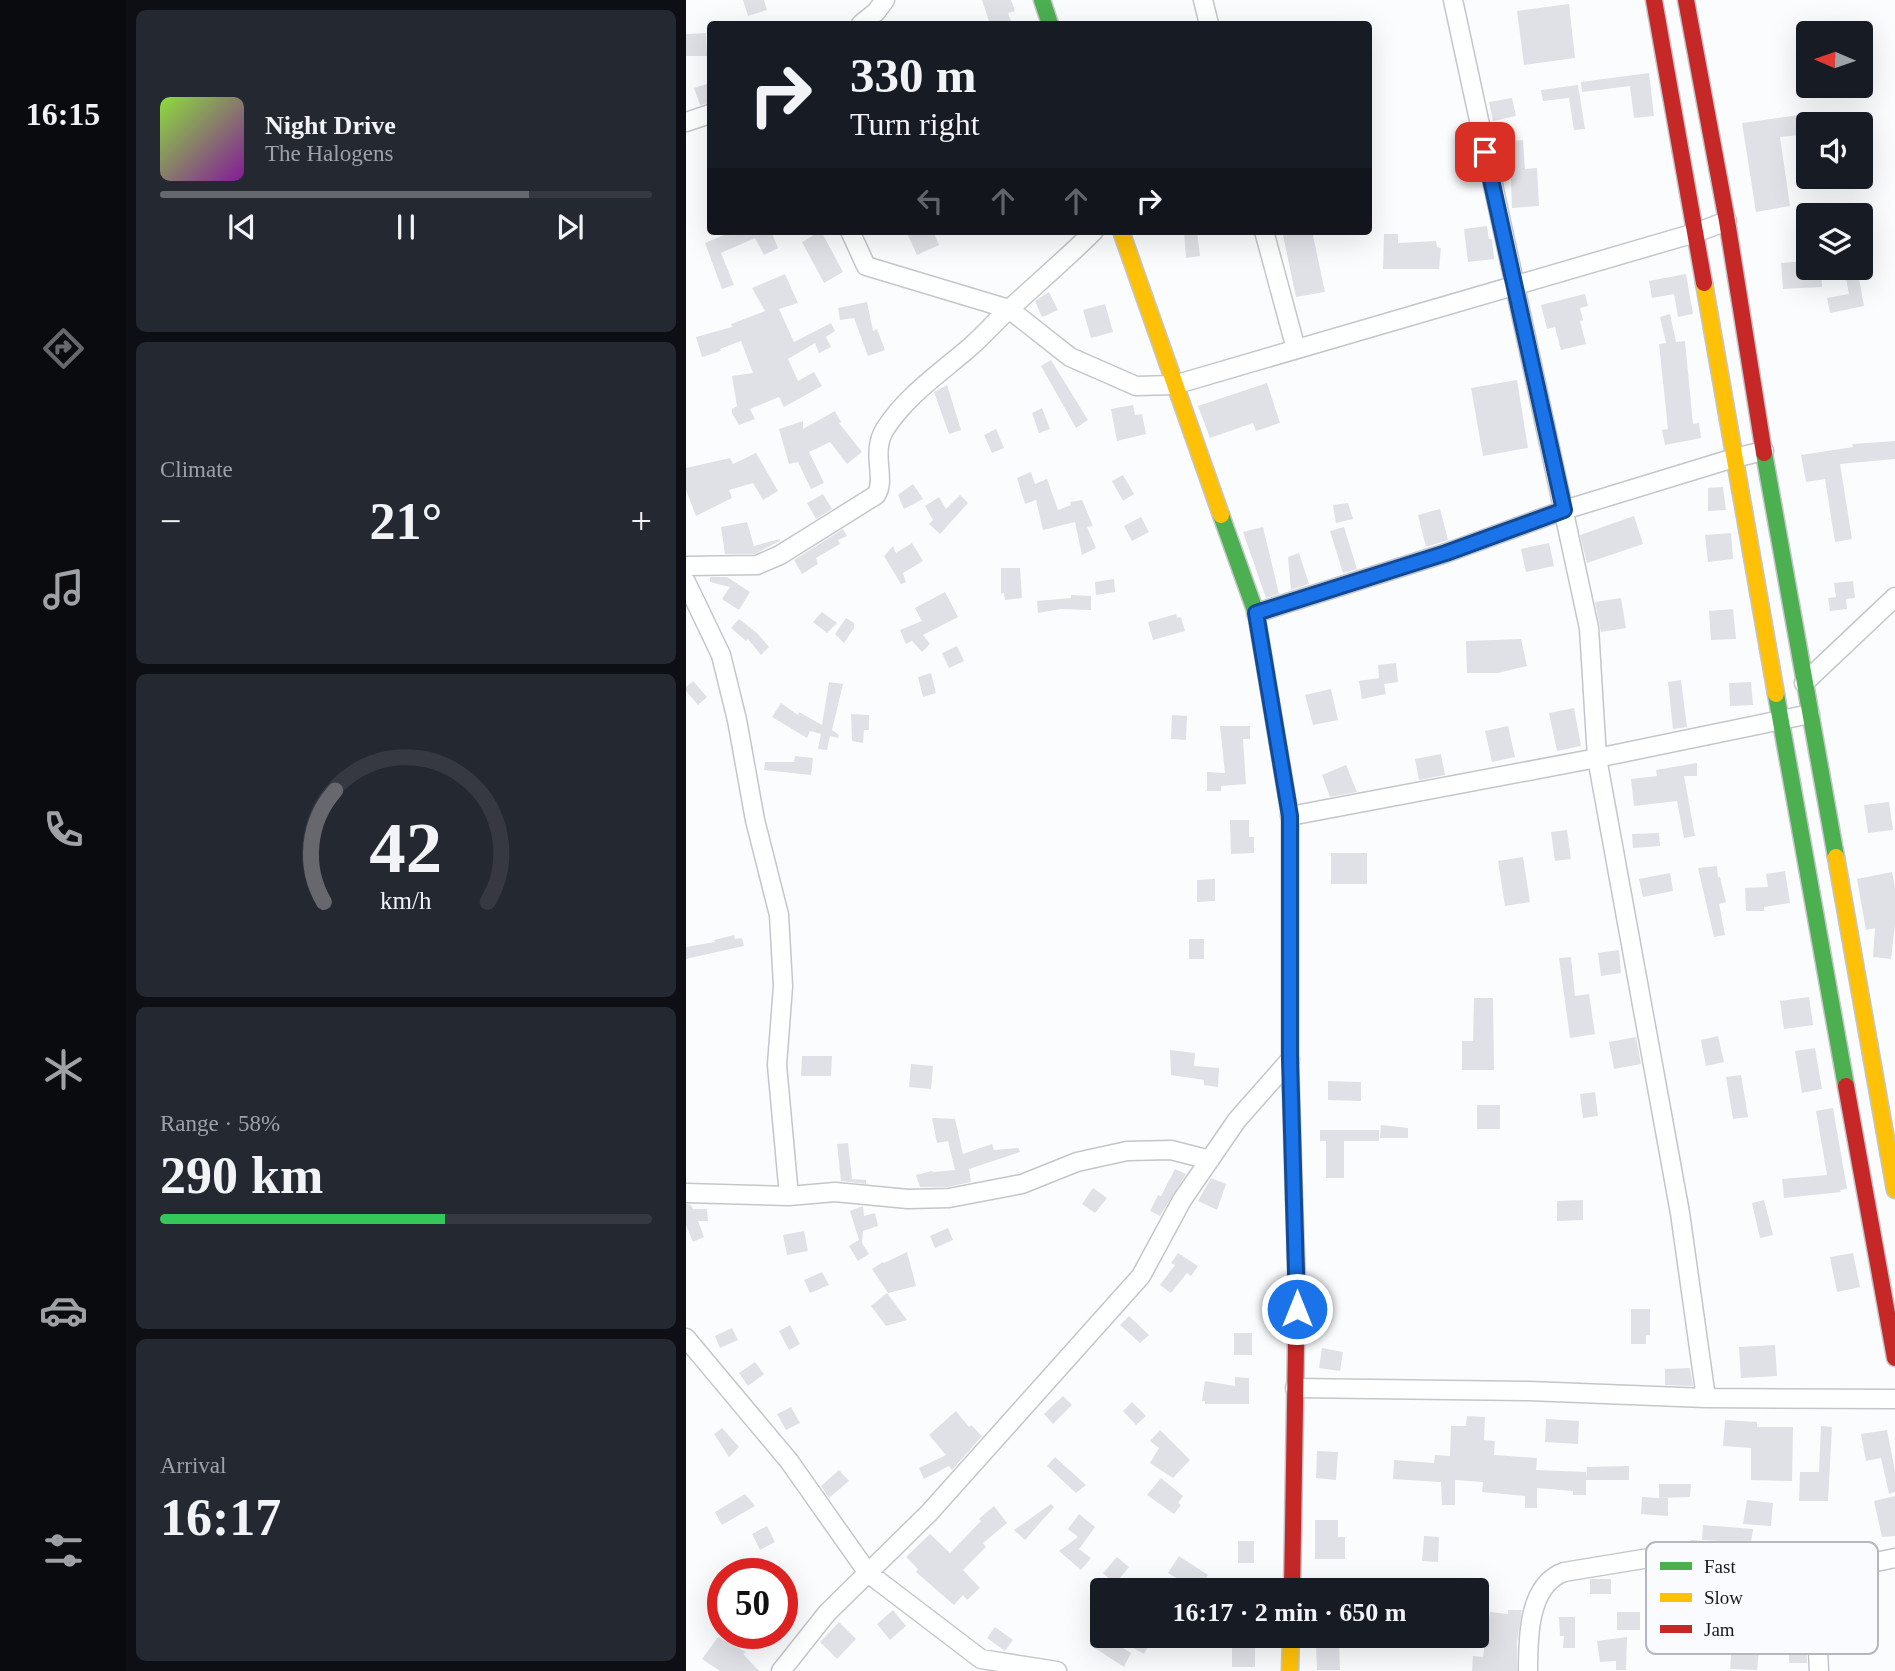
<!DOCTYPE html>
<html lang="en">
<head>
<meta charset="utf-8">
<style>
	body { margin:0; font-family:Georgia,serif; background:#242831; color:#f1f3f6; height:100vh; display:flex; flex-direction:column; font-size:26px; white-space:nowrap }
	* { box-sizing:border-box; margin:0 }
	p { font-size:23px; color:#9ea1a6 }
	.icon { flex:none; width:38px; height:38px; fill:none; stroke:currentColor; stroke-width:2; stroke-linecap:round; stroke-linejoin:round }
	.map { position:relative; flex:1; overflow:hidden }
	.panel { display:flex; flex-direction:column; gap:10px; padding:10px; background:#0d0f14; width:560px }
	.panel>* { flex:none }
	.hud { position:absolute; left:21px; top:21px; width:665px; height:214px; border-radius:7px; box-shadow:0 7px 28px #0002; background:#171b24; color:#f1f3f6; overflow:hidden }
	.needle { width:46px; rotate:272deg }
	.fabs { position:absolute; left:1110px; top:21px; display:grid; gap:14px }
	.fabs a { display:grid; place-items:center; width:77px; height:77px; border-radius:7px; background:#171b24; box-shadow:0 7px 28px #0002; font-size:35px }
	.speed { position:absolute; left:21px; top:1558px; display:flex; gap:14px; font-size:35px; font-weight:700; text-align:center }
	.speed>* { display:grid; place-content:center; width:91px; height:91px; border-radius:50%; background:#171b24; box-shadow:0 7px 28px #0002; line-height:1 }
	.speed .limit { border:10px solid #d22; background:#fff; color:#111 }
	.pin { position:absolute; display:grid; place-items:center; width:60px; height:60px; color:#fff; margin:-30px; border-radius:14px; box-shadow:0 4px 10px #0006 }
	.me { position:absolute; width:77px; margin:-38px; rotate:0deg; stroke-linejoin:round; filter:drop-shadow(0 0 5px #0008) }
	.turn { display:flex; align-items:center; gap:24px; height:147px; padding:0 28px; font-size:32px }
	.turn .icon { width:91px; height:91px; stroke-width:2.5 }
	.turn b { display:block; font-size:49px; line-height:60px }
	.lanes { display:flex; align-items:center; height:66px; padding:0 28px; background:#0003; justify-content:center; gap:35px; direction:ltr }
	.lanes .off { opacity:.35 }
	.big { font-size:52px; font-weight:700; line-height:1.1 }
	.panel .tile { flex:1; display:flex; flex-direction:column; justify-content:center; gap:10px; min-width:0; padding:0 24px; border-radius:10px; background:#242831 }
	.panel .dial { align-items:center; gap:0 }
	.dial svg { height:182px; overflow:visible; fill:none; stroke:#363941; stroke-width:7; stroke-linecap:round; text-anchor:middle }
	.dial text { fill:#f1f3f6; stroke:none }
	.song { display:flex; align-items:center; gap:21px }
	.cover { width:84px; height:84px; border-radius:10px; background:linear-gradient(135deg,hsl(90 70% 55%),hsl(290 70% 35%)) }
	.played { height:7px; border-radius:4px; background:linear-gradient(90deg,#67686d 75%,#363941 75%) }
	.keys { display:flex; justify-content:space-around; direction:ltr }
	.heat { display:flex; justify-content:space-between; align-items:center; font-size:38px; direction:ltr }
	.charge { height:10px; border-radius:5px; background:linear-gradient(90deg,#34c759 58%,#363941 0) }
	.trip { position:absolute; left:404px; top:1578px; width:399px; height:70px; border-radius:7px; background:#171b24; box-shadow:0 7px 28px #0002; font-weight:700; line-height:70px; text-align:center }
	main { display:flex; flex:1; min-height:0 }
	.tabs { display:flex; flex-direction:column; width:126px; justify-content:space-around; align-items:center; background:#090b0e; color:#9ea1a6 }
	.tabs .icon { width:49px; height:49px }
	.tabs .current { color:#67686d }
	.tabs b { font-size:32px; color:#f1f3f6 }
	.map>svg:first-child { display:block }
</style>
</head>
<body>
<main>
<nav class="tabs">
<b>16:15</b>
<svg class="icon current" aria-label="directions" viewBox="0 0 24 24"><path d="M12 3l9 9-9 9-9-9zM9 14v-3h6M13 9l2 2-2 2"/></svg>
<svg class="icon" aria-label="music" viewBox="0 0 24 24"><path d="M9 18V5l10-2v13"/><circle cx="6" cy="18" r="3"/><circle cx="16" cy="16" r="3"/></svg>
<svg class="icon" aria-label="phone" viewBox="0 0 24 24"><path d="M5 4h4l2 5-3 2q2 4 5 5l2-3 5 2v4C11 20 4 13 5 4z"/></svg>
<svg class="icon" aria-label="climate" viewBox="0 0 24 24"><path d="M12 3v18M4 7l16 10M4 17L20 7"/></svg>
<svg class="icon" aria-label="car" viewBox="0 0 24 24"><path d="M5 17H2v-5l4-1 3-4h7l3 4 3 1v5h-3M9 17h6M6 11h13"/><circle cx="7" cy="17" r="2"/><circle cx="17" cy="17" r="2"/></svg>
<svg class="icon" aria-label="filters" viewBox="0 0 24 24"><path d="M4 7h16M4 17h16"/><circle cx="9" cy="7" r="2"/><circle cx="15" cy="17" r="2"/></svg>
</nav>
<section class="panel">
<div class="tile">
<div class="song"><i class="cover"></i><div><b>Night Drive</b><p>The Halogens</p></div></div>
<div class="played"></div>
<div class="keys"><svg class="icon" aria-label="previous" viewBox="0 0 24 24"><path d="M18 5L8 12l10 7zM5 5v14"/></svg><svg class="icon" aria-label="pause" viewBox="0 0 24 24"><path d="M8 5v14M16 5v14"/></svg><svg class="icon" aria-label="next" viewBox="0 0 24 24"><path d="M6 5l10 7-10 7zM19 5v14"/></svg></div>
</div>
<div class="tile"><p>Climate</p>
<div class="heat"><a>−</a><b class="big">21°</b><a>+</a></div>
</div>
<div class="tile dial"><svg viewBox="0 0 100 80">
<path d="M14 69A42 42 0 1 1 86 69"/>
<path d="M14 69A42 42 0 0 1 19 20" stroke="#67686d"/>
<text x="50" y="56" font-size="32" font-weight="700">42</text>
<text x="50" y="72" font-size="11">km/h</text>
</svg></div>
<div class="tile"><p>Range · 58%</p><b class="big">290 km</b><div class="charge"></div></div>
<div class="tile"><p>Arrival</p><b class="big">16:17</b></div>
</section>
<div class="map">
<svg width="1209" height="1671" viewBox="0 0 1209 1671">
	<rect width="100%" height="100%" fill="#fbfcfe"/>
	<path fill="#e0e1e6" d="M57,0H78L81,10L62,16Z
		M296,0H325L329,11L322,13L326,24H304Z
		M883,4L889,58L838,65L831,11Z
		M20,33L21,56H0V34Z
		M963,73L968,116L948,118L944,86L896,92L895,82Z
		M24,83V103L14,105L8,88Z
		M892,85L899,129L888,130L883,98L857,101L855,90Z
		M826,98L830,116L807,121L803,102Z
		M1113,115L1114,135L1094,137L1104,206L1070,212L1056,123Z
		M837,140L839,169L851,168L853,206L826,208L824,161H815L814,142Z
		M801,226L803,239H806L808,259L782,262L778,229Z
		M48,231H85L92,248L78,255L69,238L35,253L48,285L36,289L19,243Z
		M135,231L157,272L138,283L116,242Z
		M220,231H247L253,245L231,255Z
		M498,231H511L514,256L500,258Z
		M626,231L639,292L610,297L597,235Z
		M698,234H712V243L750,241L751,247L755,248L753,269H697Z
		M1122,261V268H1135L1136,287L1097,289L1095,263Z
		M1158,268H1171L1178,306L1144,313L1141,298L1163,294Z
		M99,274L112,303L93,309L108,342L145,323L149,331L140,337L145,347L133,353L129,343L102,359L112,381L128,372L136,386L98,407L93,397L64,409L69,419L53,425L46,413V409L51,406L46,376L67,373L55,341L34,349L35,351L16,357L10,337L46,327L45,324L79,311L66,288Z
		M1000,274L1007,314L992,317L988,294L966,298L963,281Z
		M363,292L372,310L356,317L349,301Z
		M899,294L902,306L894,308L897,320L894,321L900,344L875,350L869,327L861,329L855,305Z
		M181,302L187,331L191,329L199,350L182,356L168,318L154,320L152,308Z
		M419,304L427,332L405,338L397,310Z
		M984,314L990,342L999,341L1007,424L1013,423L1015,438L979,445L976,430L982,429L973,344L980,343L974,317Z
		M365,360L402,420L390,428L355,366Z
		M831,380L842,448L797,456L785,388Z
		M581,383L594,423L570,431L567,423L524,438L512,406Z
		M261,385L275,430L263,434L248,392Z
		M447,405L449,415L456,414L460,434L431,441L425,409Z
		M356,408L364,429L353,433L346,413Z
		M149,411L155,422L153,423L176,452L161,464L144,442L123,452L138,483L125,489L112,462L103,464L93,429L117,421V429Z
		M310,429L318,448L306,453L298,435Z
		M1209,441V459L1154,464L1166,539L1149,542L1139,479L1120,482L1115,455L1167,447L1166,444Z
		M70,453L92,491L77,500L67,483L43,490L46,498L10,516L0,490V468L44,458L47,464Z
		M345,472L349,484L361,479L372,510L385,505L384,502L396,500L407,526L401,527L410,548L396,555L389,522L357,530L350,500L339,504L331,478Z
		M437,475L448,494L437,501L426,481Z
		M227,484L237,499L218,509L212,495Z
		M1037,487L1040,510L1022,511V488Z
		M137,494L146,509L130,519L121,503Z
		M274,495L282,503L254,534L243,524L247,520L239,506L253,497L260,509Z
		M662,503L667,519L650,523L647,505Z
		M754,509L762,540L740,547L732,515Z
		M948,516L957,544L901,563L894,535Z
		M455,517L463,532L446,541L438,526Z
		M61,522L68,546L94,539V541L69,554H39L35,527Z
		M577,527L593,594L580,598L557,532Z
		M658,527L671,569L657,573L644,531Z
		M157,529L161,536L152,540L154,544L130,558L132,564L116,574L108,560Z
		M1045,533L1047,559L1022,562L1019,535Z
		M226,543L237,561L217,573L220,582L215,584L198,556L207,546L210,553Z
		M863,543L868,566L840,572L835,549Z
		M613,553L623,584L605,590L602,557Z
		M315,568H334L336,598L319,600L318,593L315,594Z
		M24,577H41L64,592L53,610L36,599L44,587L24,582Z
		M428,579L429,592L410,595L409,582Z
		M1167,581L1169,598L1160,599L1161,609L1144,611L1142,598L1150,597L1148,583Z
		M259,592L272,617L237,635L244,644L236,652L226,641L220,644L214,630L236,621L229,608Z
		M385,595L405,596V610L375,609L352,613L351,601L385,598Z
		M935,598L940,628L915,632L909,602Z
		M1047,609L1050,639L1025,640L1023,611Z
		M136,612L151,623L141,633L127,622Z
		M490,614L491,618L495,617L499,631L467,640L462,622Z
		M160,618L168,623V628L158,643L149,634Z
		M53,619L71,633L83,647L75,655L62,639L60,641L45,628Z
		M835,639L841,666L812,673H781L780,641Z
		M271,646L278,661L263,668L256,653Z
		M710,663L712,682L698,684L700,694L676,699L673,681L693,678L692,665Z
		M245,673L250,693L237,697L232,677Z
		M995,680L1001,727L987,729L982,682Z
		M7,681L21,697L12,705L0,691V687Z
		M143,682L157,684L146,730L153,735L152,738L144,736L141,750L132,749L135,734L124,731L121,738L86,717L95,703L112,715L113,712L136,725Z
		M1065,682L1067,705L1044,706L1043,683Z
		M645,689L652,720L627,725L619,695Z
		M888,708L895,746L871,751L863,713Z
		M165,714L183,715V730H178L177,743L166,741Z
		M486,715L501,716L500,740L485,739Z
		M534,726H564V739H557L560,784L535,786V791H521V772L539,773Z
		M822,726L829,757L806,762L799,731Z
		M755,754L759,775L733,780L729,759Z
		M109,756L127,758L125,775L78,770L79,762H108Z
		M1011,763V776H998L1009,836L998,838L991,801L948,806L945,779L971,776L970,770Z
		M660,765L671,792L644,797L636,775Z
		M1203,802L1207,830L1182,833L1178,805Z
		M544,820H563V837H568V853L545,854Z
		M881,830L885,859L869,861L865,832Z
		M973,833L974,846L947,848L946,834Z
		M645,853H681V884H645Z
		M837,857L844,902L819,906L812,861Z
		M1031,866L1032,877H1034L1040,902L1033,904L1039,935L1028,937L1012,868Z
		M1099,871L1104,903L1078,907V911H1060L1059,888L1082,887L1080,874Z
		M1206,872L1209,887V924L1205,959L1187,957L1189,928L1180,930L1171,879Z
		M984,873L987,891L957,897L953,879Z
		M529,879V901L511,902V880Z
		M48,935L49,939L56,938L58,946L0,959V947L29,942L28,940Z
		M503,939H518V959H503Z
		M933,950L935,973L915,976L912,953Z
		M885,957L889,996L903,994L909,1034L884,1038L873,958Z
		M1123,997L1127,1025L1098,1029L1094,1001Z
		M788,998H807L808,1070H776V1041H787Z
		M1032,1036L1038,1062L1020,1066L1015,1040Z
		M950,1037L955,1064L928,1069L923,1042Z
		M1129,1048L1136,1089L1116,1093L1109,1051Z
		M484,1050L509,1053L508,1066L533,1068L532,1087L518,1085V1080L485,1075Z
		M116,1056H146L145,1076H115Z
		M225,1064L247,1066L245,1089L223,1087Z
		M1055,1075L1062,1117L1047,1119L1040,1077Z
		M642,1081L675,1082V1101L642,1100Z
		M909,1092L912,1116L897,1118L894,1094Z
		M791,1105H814V1129H791Z
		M1147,1108L1161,1189L1154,1190L1155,1192L1098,1198L1096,1179L1141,1175L1130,1111Z
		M246,1118L269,1119L277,1154L306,1144L308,1150L333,1148L334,1152L283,1169L285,1182L262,1187H234L230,1175L246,1171L247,1172L269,1170L262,1141L251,1143Z
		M695,1125L722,1128V1138H694Z
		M634,1130H693V1141H658V1178H640V1141H634Z
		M162,1143L166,1179L180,1180V1184L155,1181L151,1144Z
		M489,1169L500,1174L474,1216L464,1211L472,1195L475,1196Z
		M525,1178L540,1184L531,1210L512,1201Z
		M407,1188L421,1198L409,1213L396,1204Z
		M897,1200V1220L871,1221V1201Z
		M1078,1200L1087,1235L1074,1238L1066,1203Z
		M0,1204L5,1205L7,1209H21L22,1221H12L18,1237L7,1242L0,1225Z
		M177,1206L178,1216L189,1213L192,1226L177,1231L176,1243L183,1254L172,1261L163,1246L173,1240L164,1211Z
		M262,1228L267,1240L249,1248L244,1236Z
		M118,1231L122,1251L101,1255L97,1235Z
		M221,1252L230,1286L202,1293L186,1269L197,1262L198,1263Z
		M492,1253L512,1266L505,1276L501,1273L485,1293L474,1285L489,1265L485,1263Z
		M1167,1253L1174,1287L1151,1292L1144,1257Z
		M136,1272L143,1285L124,1293L118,1280Z
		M201,1293L221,1320L200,1326L185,1306Z
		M945,1309H964V1335H960V1344H945Z
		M443,1316L463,1335L454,1343L434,1325Z
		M104,1325L114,1344L103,1350L93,1331Z
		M46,1328L52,1340L34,1348L29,1336Z
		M548,1333H566V1355H548Z
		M1089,1345L1091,1376L1055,1378L1053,1347Z
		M636,1348L657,1352L654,1371L633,1368Z
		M69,1362L78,1374L62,1386L53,1373Z
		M1004,1368L1007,1386L979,1385V1369Z
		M549,1377L563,1378V1404H519V1401H516L519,1381L549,1386Z
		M377,1396L386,1405L367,1424L358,1414Z
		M446,1402L460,1416L450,1425L437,1411Z
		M105,1407L114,1423L100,1430L91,1414Z
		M270,1411L283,1427L285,1425L296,1436L266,1470L263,1466L238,1479L233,1468L260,1455L243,1435Z
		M781,1416L799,1417L798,1440L809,1441L808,1455L851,1458L850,1470L900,1472V1495H887V1491L851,1488V1508H839V1496L796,1492L797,1482L769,1480V1505H756L755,1482L707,1479L708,1460L748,1463L749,1455L764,1456L765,1426H780Z
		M860,1419L893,1421L892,1444L859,1442Z
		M1039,1420L1071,1422V1427H1107L1106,1481L1065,1480V1448L1037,1446Z
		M1135,1426L1146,1427L1142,1501H1113L1114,1472H1133Z
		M36,1428L53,1447L43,1457L28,1434Z
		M474,1430L504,1460L487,1478L464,1463L473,1448L464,1441Z
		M1201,1430L1209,1471V1492L1203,1494L1195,1458L1180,1461L1175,1434Z
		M631,1451L652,1452L650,1480L630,1478Z
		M369,1457L400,1485L390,1493L361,1466Z
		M943,1466V1480H900L901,1467Z
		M153,1470L163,1481L143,1498L135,1486Z
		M475,1478L497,1496L492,1503L495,1505L488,1514L461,1495Z
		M973,1484H1005L1004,1497L973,1498H982V1516L955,1514L956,1497L973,1498Z
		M59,1494L69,1506L36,1525L29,1512Z
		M1209,1496V1536L1196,1537L1188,1501Z
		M1061,1500L1087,1503L1085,1526L1057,1524Z
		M365,1504L368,1507L339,1540L328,1530Z
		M308,1506L321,1523L297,1543L300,1547L277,1570L294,1588L281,1600L277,1595L268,1605L230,1572L232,1569L220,1557L244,1534L264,1553L295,1521L293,1519Z
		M393,1514L409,1527L393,1549L405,1558L395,1570L373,1551L392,1537L382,1529Z
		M629,1520H652V1537H659V1559H629Z
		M1017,1525L1067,1529L1065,1543L1016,1540Z
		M81,1526L89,1542L74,1550L66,1534Z
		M738,1536L753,1537L752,1562L736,1561Z
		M552,1541H568V1563H552Z
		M493,1556L522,1575L512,1591L482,1573Z
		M431,1557L443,1567L429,1584L417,1573Z
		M904,1579H925V1594H904Z
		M207,1610L220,1626L204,1640L191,1624Z
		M822,1610H836L831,1642V1671H786L787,1656L797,1657L804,1612L822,1614Z
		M931,1612H954V1630H931Z
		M873,1617H889V1648H877L878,1636H874Z
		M153,1622L170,1639L151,1659L134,1642Z
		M309,1627L327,1640L319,1651L301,1638Z
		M1011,1628V1654H995V1629Z
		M412,1632L445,1653L438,1667L404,1645Z
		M447,1636H468L458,1654L442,1645Z
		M32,1637L60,1652L57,1654L73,1671H34L16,1659Z
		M941,1637L940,1670H930V1661L914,1662L911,1641Z
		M546,1640H569V1667H546Z
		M1103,1641H1120L1121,1663H1103Z
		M1046,1642L1074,1643L1071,1670L1044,1669Z
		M630,1644H653L654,1670H631Z"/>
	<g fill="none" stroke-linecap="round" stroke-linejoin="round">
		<g stroke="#c4c6ca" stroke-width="21">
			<path id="street" d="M517,0L523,24
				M767,0L903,628L911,758L994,1213L1020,1398
				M175,24L190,12L199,0
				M0,122L24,114
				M164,231L180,266L323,309L384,357L450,386L488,385L1009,233L1041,221
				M578,231L610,349
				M0,566L71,565L94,555L190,495C201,479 184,453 199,429C220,396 254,373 283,348C296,337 306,325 318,314C348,286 379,260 408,231
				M0,582L35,655L51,720L69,820L93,915L97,986L91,1065L103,1196
				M570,613L760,553L878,510L1048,458L1078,451
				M1118,683L1209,597
				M604,816L911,758L1124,714
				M0,1193L103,1196L149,1192L222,1199L263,1198L336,1184L391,1162L441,1151L485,1150L524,1160
				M0,1338L103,1461L182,1573L295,1659L371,1671
				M609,1388L843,1391L1020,1398L1209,1399
				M1128,1563L1133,1671
				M95,1671L141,1613L243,1513L455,1276L496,1200L551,1120L604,1060
				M842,1671C842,1638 842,1585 878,1572L1006,1551L1108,1556L1142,1568H1160L1209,1558"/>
		</g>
		<g stroke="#c4c6ca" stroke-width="19">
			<path id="fast" d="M356,0L364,24
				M1078,453L1150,857
				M535,515L570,613L604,816V1060L608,1199
				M1090,694L1160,1086"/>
		</g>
		<g stroke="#c4c6ca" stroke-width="19">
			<path id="slow" d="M435,231L535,515
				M1018,283L1090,694
				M1150,857L1209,1190
				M604,1671L605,1636"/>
		</g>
		<g stroke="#c4c6ca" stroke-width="19">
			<path id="jam" d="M968,0L1018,283
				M1000,0L1041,221L1078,453
				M1160,1086L1209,1358
				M606,1591L611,1283L608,1199"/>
		</g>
		<use href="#street" stroke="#feffff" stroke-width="18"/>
		<use href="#fast" stroke="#4caf50" stroke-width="16"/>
		<use href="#slow" stroke="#ffc107" stroke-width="16"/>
		<use href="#jam" stroke="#c62828" stroke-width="16"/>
	</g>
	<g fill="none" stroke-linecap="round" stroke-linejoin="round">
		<g stroke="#114b97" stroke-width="18">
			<path id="route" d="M611,1309L604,1060V816L570,613L760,553L878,510L799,152"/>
		</g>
		<use href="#route" stroke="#1a73e8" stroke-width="12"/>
	</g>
	<rect x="960" y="1542" width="232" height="112" rx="10" fill="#fafbff" stroke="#b6b7bc" stroke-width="2"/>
	<rect x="974" y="1562" width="32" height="8" fill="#4caf50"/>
	<rect x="974" y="1593" width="32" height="9" fill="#ffc107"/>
	<rect x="974" y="1625" width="32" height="8" fill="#c62828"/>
	<g font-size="19" fill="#17181f">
		<text x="1018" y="1573">Fast</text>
		<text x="1018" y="1604">Slow</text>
		<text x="1018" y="1636">Jam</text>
	</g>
</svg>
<div class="fabs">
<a><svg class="needle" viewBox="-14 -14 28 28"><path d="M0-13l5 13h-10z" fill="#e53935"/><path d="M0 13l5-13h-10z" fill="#9ea1a6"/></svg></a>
<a><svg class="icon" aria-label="sound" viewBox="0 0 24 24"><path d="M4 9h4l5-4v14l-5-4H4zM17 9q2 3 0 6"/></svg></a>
<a><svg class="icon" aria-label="layers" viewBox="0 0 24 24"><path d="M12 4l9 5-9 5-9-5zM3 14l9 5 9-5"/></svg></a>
</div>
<div class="speed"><div class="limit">50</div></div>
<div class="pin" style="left:799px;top:152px;background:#d93025"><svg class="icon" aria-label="arrive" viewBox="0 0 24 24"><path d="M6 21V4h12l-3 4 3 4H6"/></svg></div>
<svg class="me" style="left:611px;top:1309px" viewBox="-20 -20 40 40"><circle r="17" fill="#1a73e8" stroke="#fff" stroke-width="3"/><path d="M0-11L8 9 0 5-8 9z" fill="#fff"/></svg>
<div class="trip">16:17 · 2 min · 650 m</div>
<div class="hud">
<div class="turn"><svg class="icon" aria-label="right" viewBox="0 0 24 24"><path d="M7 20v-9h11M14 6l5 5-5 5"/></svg><div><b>330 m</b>Turn right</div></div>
<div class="lanes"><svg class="icon off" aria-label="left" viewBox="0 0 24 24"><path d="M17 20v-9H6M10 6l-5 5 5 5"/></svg><svg class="icon off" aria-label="ahead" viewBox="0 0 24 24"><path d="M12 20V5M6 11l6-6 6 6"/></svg><svg class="icon off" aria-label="ahead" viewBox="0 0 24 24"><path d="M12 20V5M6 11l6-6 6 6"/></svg><svg class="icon" aria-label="right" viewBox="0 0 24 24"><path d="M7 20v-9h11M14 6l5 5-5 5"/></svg></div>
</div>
</div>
</main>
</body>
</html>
